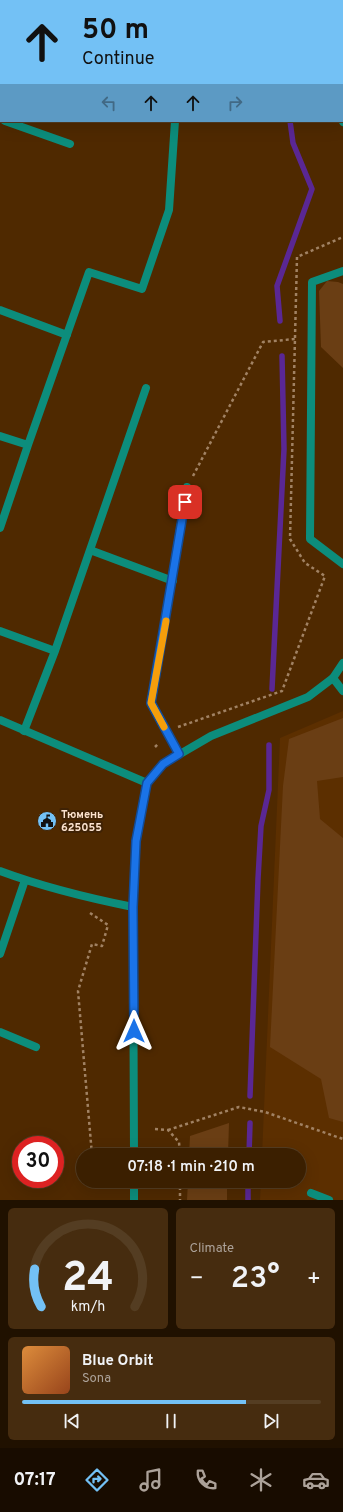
<!DOCTYPE html>
<html lang="en">
<head>
<meta charset="utf-8">
<style>
	body { margin:0; font-family:Overpass,sans-serif; background:#462c0f; color:#f1f3f6; height:100vh; display:flex; flex-direction:column; font-size:15px; white-space:nowrap }
	* { box-sizing:border-box; margin:0 }
	p { font-size:13px; color:#aca299 }
	.icon { flex:none; width:22px; height:22px; fill:none; stroke:currentColor; stroke-width:2; stroke-linecap:round; stroke-linejoin:round }
	.map { position:relative; height:1200px; overflow:hidden }
	.drawer { display:flex; flex-direction:column; gap:8px; padding:8px; background:#201100; flex:1 }
	.drawer>* { flex:none }
	.hud { position:absolute; left:0px; top:0px; width:343px; height:122px; box-shadow:0 4px 16px #0002,0 0 0 1px #543d22; background:#73c1f5; color:#111; overflow:hidden }
	.speed { position:absolute; left:12px; top:1136px; display:flex; gap:8px; font-size:20px; font-weight:700; text-align:center }
	.speed>* { display:grid; place-content:center; width:52px; height:52px; border-radius:50%; background:#3b1f00; box-shadow:0 4px 16px #0002,0 0 0 1px #543d22; line-height:1 }
	.speed .limit { border:6px solid #d22; background:#fff; color:#111 }
	.pin { position:absolute; display:grid; place-items:center; width:34px; height:34px; color:#fff; margin:-17px; border-radius:8px; box-shadow:0 2px 6px #0006 }
	.me { position:absolute; width:44px; margin:-22px; rotate:0deg; stroke-linejoin:round; filter:drop-shadow(0 0 3px #0008) }
	.turn { display:flex; align-items:center; gap:14px; height:84px; padding:0 16px; font-size:18px }
	.turn .icon { width:52px; height:52px; stroke-width:2.5 }
	.turn b { display:block; font-size:28px; line-height:34px }
	.lanes { display:flex; align-items:center; height:38px; padding:0 16px; background:#0003; justify-content:center; gap:20px; direction:ltr }
	.lanes .off { opacity:.35 }
	.big { font-size:30px; font-weight:600; line-height:1.1 }
	.drawer .widget { flex:1; display:flex; flex-direction:column; justify-content:center; gap:6px; min-width:0; padding:0 14px; border-radius:6px; background:#462c0f }
	.drawer .dial { align-items:center; gap:0 }
	.dial svg { height:104px; overflow:visible; fill:none; stroke:#543d22; stroke-width:7; stroke-linecap:round; text-anchor:middle }
	.dial text { fill:#f1f3f6; stroke:none }
	.song { display:flex; align-items:center; gap:12px }
	.cover { width:48px; height:48px; border-radius:6px; background:linear-gradient(135deg,hsl(30 70% 55%),hsl(20 70% 35%)) }
	.played { height:4px; border-radius:2px; background:linear-gradient(90deg,#73c1f5 75%,#543d22 75%) }
	.keys { display:flex; justify-content:space-around; direction:ltr }
	.heat { display:flex; justify-content:space-between; align-items:center; font-size:22px; direction:ltr }
	.drawer .tiles { flex:1; display:grid; gap:8px; grid-template-columns:1fr 1fr }
	.widget:last-child { grid-column:span 2 }
	.trip { position:absolute; left:76px; top:1148px; width:230px; height:40px; border-radius:20px; background:#3b1f00; box-shadow:0 4px 16px #0002,0 0 0 1px #543d22; font-weight:600; line-height:40px; text-align:center }
	.tabs { display:flex; height:64px; justify-content:space-around; align-items:center; background:#180c00; color:#aca299 }
	.tabs .icon { width:28px; height:28px }
	.tabs .active { color:#73c1f5 }
	.tabs b { font-size:18px; color:#f1f3f6 }
	.map>svg:first-child { display:block }
</style>
</head>
<body>
<div class="map">
<svg width="343" height="1200" viewBox="0 0 343 1200">
	<rect width="100%" height="100%" fill="#4f2900"/>
	<path fill="#5c2f00" d="M343,711V1200H260L261,1181H299V1155H262L280,738Z"/>
	<path fill="#6a3e14" d="M327,281L338,282L343,284V368L321,347L319,291Z
		M343,718V777L317,781L320,819L343,838V1122L329,1118L321,1079L270,1047L283,786L289,739Z
		M229,1123L228,1155H189L190,1136Z
		M188,1181H227V1200H187Z"/>
	<g fill="none" stroke-linecap="round" stroke-linejoin="round">
		<path stroke="#5a2794" stroke-width="5.5" d="M287,0V1
			M280,321L277,286L312,189L293,143L290,121
			M272,689L284,449L282,356
			M250,1096L258,879L261,826L269,790V745
			M249,1155L250,1123
			M248,1200V1181"/>
		<path stroke="#a18263" stroke-width="2.5" stroke-dasharray="3 3" stroke-linecap="butt" d="M193,476L263,342L295,339
			M178,727L282,691L325,576L305,563L290,539L297,257L343,237
			M155,747L159,743
			M90,913L108,925L102,946L92,944L78,991L92,1155
			M155,1129L168,1130L179,1142L180,1155
			M168,1130L239,1107L265,1112L343,1139
			M180,1181V1200"/>
		<path stroke="#0c8d7c" stroke-width="8" d="M256,1V0
			M5,121L70,144
			M343,271L312,282L310,539L343,564
			M0,310L67,335
			M0,436L28,445L89,272L142,289L169,210L175,121
			M0,528L28,445
			M90,550L173,581
			M0,631L55,651
			M333,678L343,691
			M24,731L55,651L146,388
			M179,754L151,703L187,487
			M0,871C43,887 88,898 133,907
			M0,954L25,880
			M0,1032L36,1047
			M311,1193L329,1200"/>
		<path stroke="#0c8d7c" stroke-width="8" d="M93,0L95,1
			M342,120L343,122
			M0,720L147,783
			M134,1155L133,907L136,841L147,783L163,764L211,736L308,697L333,678L343,663
			M134,1181V1200"/>
	</g>
	<g fill="none" stroke-linecap="round" stroke-linejoin="round">
		<g stroke="#114b97" stroke-width="10">
			<path id="route" d="M134,1031L133,907L136,841L147,783L163,764L179,754L151,703L185,502"/>
		</g>
		<use href="#route" stroke="#1a73e8" stroke-width="7"/>
		<path stroke="#f59e0b" stroke-width="7" d="M164,727L151,703L166,621"/>
	</g>
	<defs>
		<g id="civic-disc" transform="scale(1)"><circle r="9.5" fill="#73c1f5" stroke="#3f2205"/><path d="M-.6-6.5H3V-4.5H.6V-3L4-1V1h2V6H-6V1h2V-1L-.6-3ZM-1.2 2.5V6h2.4V2.5Z" fill="#111"/></g>
	</defs>
	<g fill-rule="evenodd">
		<use href="#civic-disc" x="47" y="821"/>
	</g>
	<g text-anchor="middle" dominant-baseline="central" stroke-width="4" stroke-linejoin="round" paint-order="stroke">
		<g font-size="11" font-weight="bold" fill="#fbe2cf" stroke="#3f2205" text-anchor="start">
			<text x="61" y="815">Тюмень<tspan x="61" dy="13">625055</tspan></text>
		</g>
	</g>
</svg>
<div class="speed"><div class="limit">30</div></div>
<div class="pin" style="left:185px;top:502px;background:#d93025"><svg class="icon" aria-label="arrive" viewBox="0 0 24 24"><path d="M6 21V4h12l-3 4 3 4H6"/></svg></div>
<svg class="me" style="left:134px;top:1031px" viewBox="-20 -20 40 40"><path d="M0-17L14 15 0 8-14 15z" fill="#1a73e8" stroke="#fff" stroke-width="4"/></svg>
<div class="trip">07:18 · 1 min · 210 m</div>
<div class="hud">
<div class="turn"><svg class="icon" aria-label="ahead" viewBox="0 0 24 24"><path d="M12 20V5M6 11l6-6 6 6"/></svg><div><b>50 m</b>Continue</div></div>
<div class="lanes"><svg class="icon off" aria-label="left" viewBox="0 0 24 24"><path d="M17 20v-9H6M10 6l-5 5 5 5"/></svg><svg class="icon" aria-label="ahead" viewBox="0 0 24 24"><path d="M12 20V5M6 11l6-6 6 6"/></svg><svg class="icon" aria-label="ahead" viewBox="0 0 24 24"><path d="M12 20V5M6 11l6-6 6 6"/></svg><svg class="icon off" aria-label="right" viewBox="0 0 24 24"><path d="M7 20v-9h11M14 6l5 5-5 5"/></svg></div>
</div>
</div>
<section class="drawer">
<div class="tiles">
<div class="widget dial"><svg viewBox="0 0 100 80">
<path d="M14 69A42 42 0 1 1 86 69"/>
<path d="M14 69A42 42 0 0 1 9 40" stroke="#73c1f5"/>
<text x="50" y="56" font-size="32" font-weight="700">24</text>
<text x="50" y="72" font-size="11">km/h</text>
</svg></div>
<div class="widget"><p>Climate</p>
<div class="heat"><a>−</a><b class="big">23°</b><a>+</a></div>
</div>
<div class="widget">
<div class="song"><i class="cover"></i><div><b>Blue Orbit</b><p>Sona</p></div></div>
<div class="played"></div>
<div class="keys"><svg class="icon" aria-label="previous" viewBox="0 0 24 24"><path d="M18 5L8 12l10 7zM5 5v14"/></svg><svg class="icon" aria-label="pause" viewBox="0 0 24 24"><path d="M8 5v14M16 5v14"/></svg><svg class="icon" aria-label="next" viewBox="0 0 24 24"><path d="M6 5l10 7-10 7zM19 5v14"/></svg></div>
</div>
</div>
</section>
<nav class="tabs">
<b>07:17</b>
<svg class="icon active" aria-label="directions" viewBox="0 0 24 24"><path d="M12 3l9 9-9 9-9-9zM9 14v-3h6M13 9l2 2-2 2"/></svg>
<svg class="icon" aria-label="music" viewBox="0 0 24 24"><path d="M9 18V5l10-2v13"/><circle cx="6" cy="18" r="3"/><circle cx="16" cy="16" r="3"/></svg>
<svg class="icon" aria-label="phone" viewBox="0 0 24 24"><path d="M5 4h4l2 5-3 2q2 4 5 5l2-3 5 2v4C11 20 4 13 5 4z"/></svg>
<svg class="icon" aria-label="climate" viewBox="0 0 24 24"><path d="M12 3v18M4 7l16 10M4 17L20 7"/></svg>
<svg class="icon" aria-label="car" viewBox="0 0 24 24"><path d="M5 17H2v-5l4-1 3-4h7l3 4 3 1v5h-3M9 17h6M6 11h13"/><circle cx="7" cy="17" r="2"/><circle cx="17" cy="17" r="2"/></svg>
</nav>
</body>
</html>
